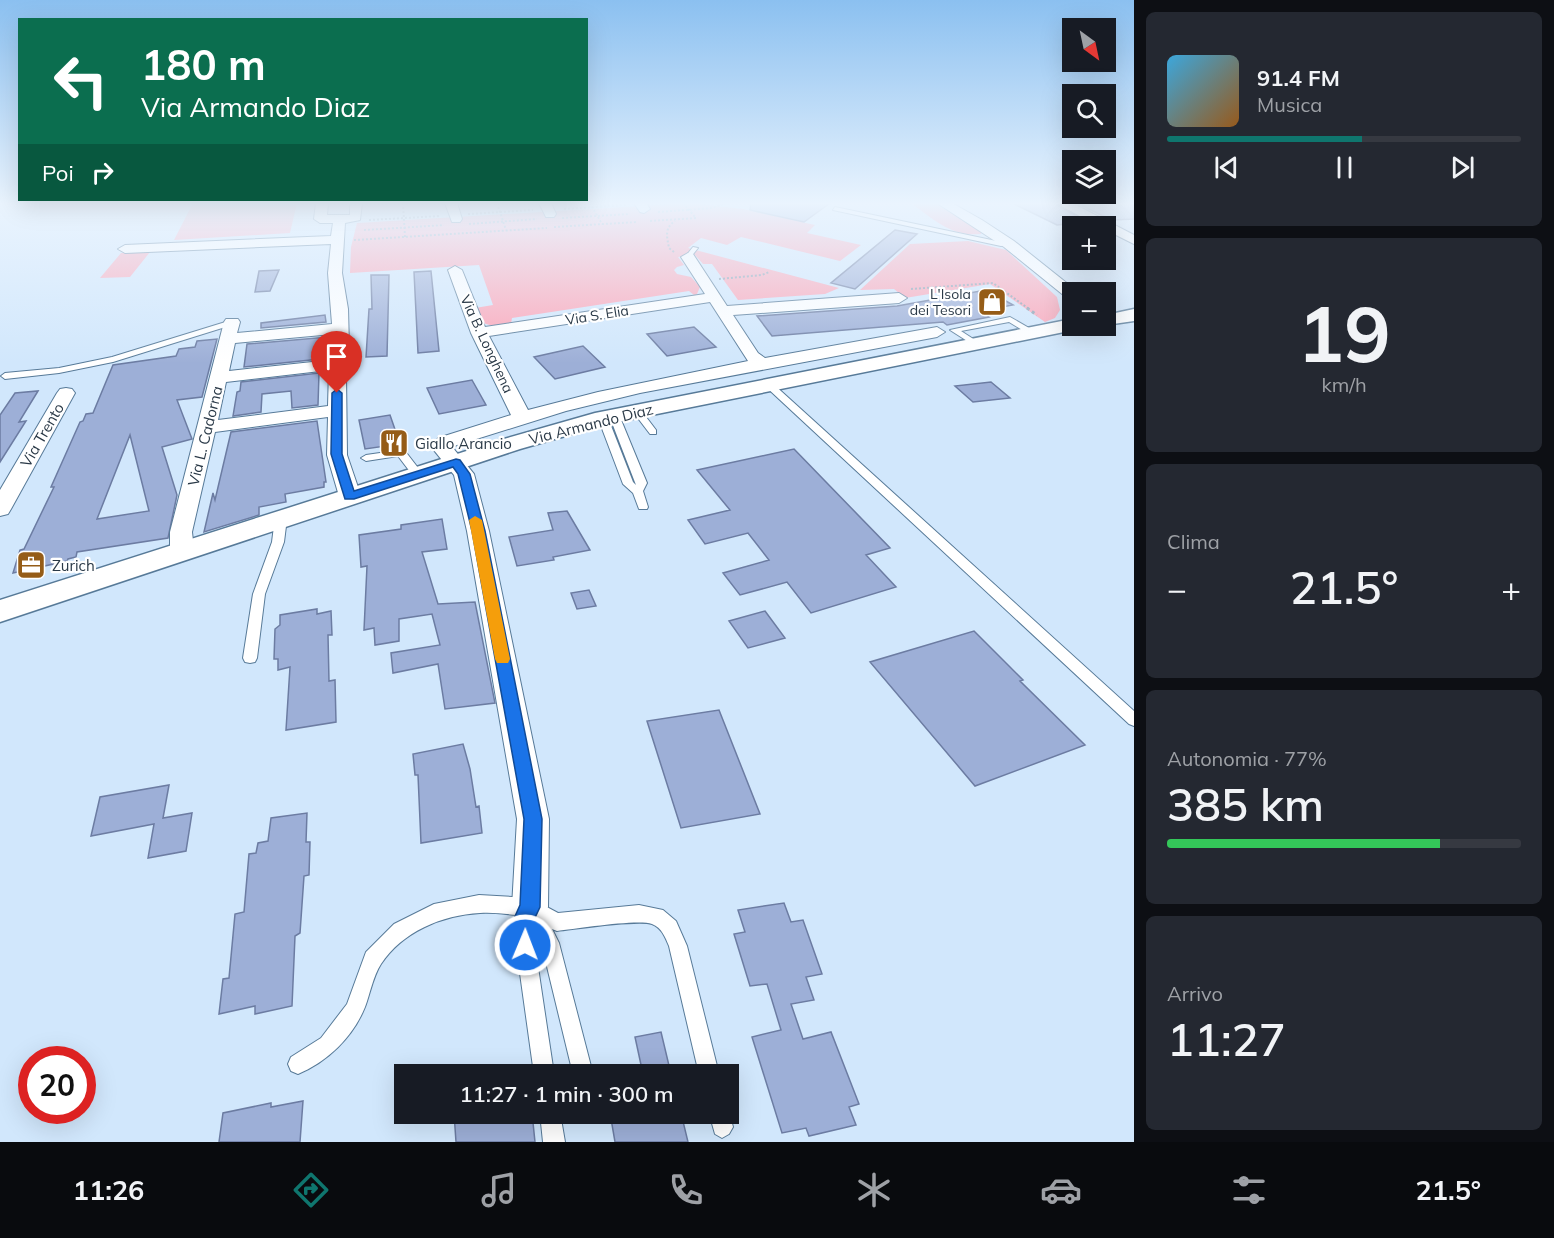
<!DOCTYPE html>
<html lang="it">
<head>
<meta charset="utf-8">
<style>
	body { margin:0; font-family:Mulish,sans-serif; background:#242831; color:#f1f3f6; height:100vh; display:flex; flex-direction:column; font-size:22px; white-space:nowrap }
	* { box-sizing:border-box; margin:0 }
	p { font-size:20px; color:#9ea1a6 }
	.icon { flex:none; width:33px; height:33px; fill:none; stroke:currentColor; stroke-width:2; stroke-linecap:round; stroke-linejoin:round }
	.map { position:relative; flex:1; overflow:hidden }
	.drawer { display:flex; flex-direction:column; gap:12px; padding:12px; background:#0d0f14; width:420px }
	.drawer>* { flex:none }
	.guide { position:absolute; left:18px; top:18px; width:570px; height:183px; border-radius:0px; box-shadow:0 6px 24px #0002; background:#0b6e4f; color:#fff; overflow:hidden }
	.needle { width:39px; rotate:147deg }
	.controls { position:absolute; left:1062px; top:18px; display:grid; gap:12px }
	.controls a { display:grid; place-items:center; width:54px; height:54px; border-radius:0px; background:#171b24; box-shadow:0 6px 24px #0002; font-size:30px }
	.speed { position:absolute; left:18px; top:1046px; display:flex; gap:12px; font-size:30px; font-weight:700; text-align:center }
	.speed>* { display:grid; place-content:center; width:78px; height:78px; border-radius:50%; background:#171b24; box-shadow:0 6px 24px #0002; line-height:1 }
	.speed .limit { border:9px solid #d22; background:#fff; color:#111 }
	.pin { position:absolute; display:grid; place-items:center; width:51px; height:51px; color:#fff; margin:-62px -26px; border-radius:50% 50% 50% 0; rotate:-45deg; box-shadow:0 0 6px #0007 }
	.pin .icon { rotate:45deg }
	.me { position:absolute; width:66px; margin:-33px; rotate:1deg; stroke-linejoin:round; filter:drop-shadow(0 0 4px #0008) }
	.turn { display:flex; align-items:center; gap:21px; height:126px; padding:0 24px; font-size:27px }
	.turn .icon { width:78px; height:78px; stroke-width:2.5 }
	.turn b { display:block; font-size:42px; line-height:51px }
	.then { display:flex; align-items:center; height:57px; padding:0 24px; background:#0003; gap:12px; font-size:22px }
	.big { font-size:45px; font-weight:600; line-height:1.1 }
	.drawer .card { flex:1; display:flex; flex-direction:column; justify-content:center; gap:9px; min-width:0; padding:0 21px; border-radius:9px; background:#242831 }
	.drawer .dial { align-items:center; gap:0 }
	.dial b { font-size:78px; line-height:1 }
	.song { display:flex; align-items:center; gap:18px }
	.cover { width:72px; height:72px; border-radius:9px; background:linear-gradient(135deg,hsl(200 70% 55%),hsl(30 70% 35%)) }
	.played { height:6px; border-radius:3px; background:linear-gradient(90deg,#0f766e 55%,#363941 55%) }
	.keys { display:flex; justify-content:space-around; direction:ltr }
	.heat { display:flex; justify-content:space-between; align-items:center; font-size:33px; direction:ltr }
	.charge { height:9px; border-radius:4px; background:linear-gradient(90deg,#34c759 77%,#363941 0) }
	.trip { position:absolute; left:394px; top:1064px; width:345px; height:60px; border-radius:0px; background:#171b24; box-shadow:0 6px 24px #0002; font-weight:600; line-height:60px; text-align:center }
	.tab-bar { display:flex; height:96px; justify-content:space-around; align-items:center; background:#090b0e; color:#9ea1a6 }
	.tab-bar .icon { width:42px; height:42px }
	.tab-bar .on { color:#0f766e }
	.tab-bar b { font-size:27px; color:#f1f3f6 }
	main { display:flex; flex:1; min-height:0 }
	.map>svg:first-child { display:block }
</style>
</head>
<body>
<main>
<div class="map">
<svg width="1134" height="1142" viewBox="0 0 1134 1142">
	<rect width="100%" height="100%" fill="#d1e7fc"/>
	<path fill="#fca6b8" d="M193,203H297L290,233L174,240Z
		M690,203L743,209L815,225L807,233L861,245L840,261L741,237L727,245L701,238L688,248L839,288L825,294L738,300L712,264H703L695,255L678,257L684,265L677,267L674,270L677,274L691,277L700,287L697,294L694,295L689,291L512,318L511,324L493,326L483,323L475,308L493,305L479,265L350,273L351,247L357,223Z
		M911,203H934L982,230L981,234C952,237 934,220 911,203Z
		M968,241L1006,250L1057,297L1060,310L1055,318L1045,322L990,284L905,298L894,289L860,290L910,244Z
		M150,252L130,277L100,278L121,253Z"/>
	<path fill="#9dafd7" stroke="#6c7ca2" stroke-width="1.5" fill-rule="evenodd" d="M751,203H830L804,222L750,210Z
		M1012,203H1054L1087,222L1057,225Z
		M1077,203H1134V219L1111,220Z
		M895,230L917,234L855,289L831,283Z
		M279,270L270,291L255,292L259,271Z
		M431,271L439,351L418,353L414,272Z
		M371,275H389L387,356L366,357L369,309H372Z
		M986,290L1013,305L980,311L989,317L947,325L943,322L772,336L757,316L897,306Z
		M325,315L326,322L261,328V323Z
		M694,327L716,347L667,356L647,334Z
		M328,337L329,358L244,367L247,344Z
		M217,339L202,397L177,400L192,439L162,447L177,495L168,538L77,552L76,557L68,559L67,561L13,573L20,550L24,549L54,487H51L80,422L83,421L86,414L93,413L113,365L176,356L179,349L195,347L197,341ZM130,435L149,511L97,519Z
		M583,346L605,367L555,379L534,357Z
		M319,373L318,405L292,408L291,391L262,394L261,412L233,416L237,392L240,391L241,382Z
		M472,380L486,405L439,414L427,388Z
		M991,382L1010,398L973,402L955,386Z
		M38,391L19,422L26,421L0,462V415L15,393Z
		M390,415L400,444L365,449L359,420Z
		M317,421L326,482H324V487L285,494L286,502L259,507V515L204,532L213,493L215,500L231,432Z
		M794,449L890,548L866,555L896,587L811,613L787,582L740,595L723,573L769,560L748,533L705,544L688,520L730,510L697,470Z
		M567,511L590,550L553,557L554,560L517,566L509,537L553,530L548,513Z
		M442,519L447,549L422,552L438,604L475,602L495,703L445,709L438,664L393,673L391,653L440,645L432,614L399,619V641L375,645L374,628L364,630L367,566L361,567L359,535L401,529V525Z
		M589,590L596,606L577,609L571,593Z
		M317,609V614L331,611L332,635H328L329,681L335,680L336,722L286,730L290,667L278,670V659H274L275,629L280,625V615Z
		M765,611L785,638L748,648L729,621Z
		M974,631L1023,680L1020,681L1085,745L975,786L870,662Z
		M719,710L760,814L681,828L647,721Z
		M463,744L470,769L476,807L479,806L482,833L421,843L418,775H415L413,754Z
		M169,785L163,818L192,813L186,851L148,858L154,824L91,836L100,797Z
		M307,813L306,842H310L309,875L304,876L300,933L295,936L292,1006L255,1014V1006L219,1014L223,979L229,978L235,914L244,912L249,854L256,853L258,843L268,841L271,818Z
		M784,903L791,922L803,920L822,974L806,977L814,1000L791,1004L803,1039L831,1032L859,1104L849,1107L856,1125L809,1136L806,1128L782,1133L752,1037L781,1030L767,984L750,986L734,934L745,932L738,910Z
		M661,1032L671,1074H643L635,1037Z
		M303,1101L300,1142H219L223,1113L271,1103V1107Z
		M454,1113H532L535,1142H456Z
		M610,1113H681L688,1142H615Z"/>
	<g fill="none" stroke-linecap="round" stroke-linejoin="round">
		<g stroke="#577a98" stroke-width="2">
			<path id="service" d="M835,207L1001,242L1012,244L1001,246L833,210Z
				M693,247L698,248L690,258H686L685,257Z
				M1010,317L1036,332L1029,334L1009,322L961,331L978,342L979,344L975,346L950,330Z
				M232,320H235V324L113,362L59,373L5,379L1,376L5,373L59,368L112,357Z
				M768,381L771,382L1134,711V726L1129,724L765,386V382Z
				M637,408L640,409L656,430V434H650L634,413V409Z
				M614,412L619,415L647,483L643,491L648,507L647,509H639L633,493L623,484L598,418L603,415L608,418L633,482L636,485L609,415Z
				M401,450L405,451L422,473L423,475L422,477H414L398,456L366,461L361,458L366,455Z
				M281,514L287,518L284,542L265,594L257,658L255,662L250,663L245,662L243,658L253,594L272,542L275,518Z
				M479,895L530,898L558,913L639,905L663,910L676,921L687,946L719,1074H699L669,946C665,937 662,928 652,924C637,919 576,929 557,931L552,929L559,943L593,1074H573L542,946L532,927L554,1074H534L513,923L517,915C505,914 492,912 480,913C442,915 402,932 381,964C373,976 370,994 365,1007C353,1037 327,1062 298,1074L291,1071L288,1064L291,1057L321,1038L347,1004L366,952L394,924L434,904Z
				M729,1112L733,1127L729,1134L722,1138L715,1134L709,1113Z
				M540,1113H560L565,1142H543Z"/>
		</g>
		<g stroke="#577a98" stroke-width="2">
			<path id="minor" d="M316,203H328L327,215H350V203H362L360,220L345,223L342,273L348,309L349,347L346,375L347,455L361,496L358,501L350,503L342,501L339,496L327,455L328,417L215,432L192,532L194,550L190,555L182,558L174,555L170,550V532L224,322L226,319H238L240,322L237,333L332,324L328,273L331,244L125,253L118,249L125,245L331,236L333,223H320L314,219ZM333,334L331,360L229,371L235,343ZM329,370L328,406L218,420L226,382Z
				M445,203H457L462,219L460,222H452Z
				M539,203H551L556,214L554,217H546Z
				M634,203H646L650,209L644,213L640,212Z
				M937,203H952L982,220L1014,241L1078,292H1072V299L1067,298L1004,247Z
				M1056,203H1072L1134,235V244L1106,230V226H1098Z
				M688,253L693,254L727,306L899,293L907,298L899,303L733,315L758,353L765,358L937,327L945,332L937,337L640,393L566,411L454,446L453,448L474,474L489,531L549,819L548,907L542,919L530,924L518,919L512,907L517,819L467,531L454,475L433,449L438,438L511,415L471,333L448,270L455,266L462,270L485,327L705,294L681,257ZM710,302L748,361L598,392L528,410L489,336Z
				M66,388L72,389L75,393L11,509L8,514L0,516V490L57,393L60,389Z"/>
		</g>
		<g stroke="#577a98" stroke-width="3">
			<path id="tertiary" d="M1134,309V321L1106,325V315Z
				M1072,319V326H1081L1079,329L607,424L520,449L0,622V600L504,439L595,413Z"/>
		</g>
		<path stroke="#8c9fb1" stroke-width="2" stroke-dasharray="2 2" stroke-linecap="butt" d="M403,203L405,237
			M497,203L506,230
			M590,203L602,224
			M564,209L626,205
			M658,212L711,208L727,203
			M468,214L533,210
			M562,218L630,214
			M369,220L440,216
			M650,221L696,218L683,203
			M469,224L537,219
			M554,227L637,222
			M364,230L444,225
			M354,240L547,228
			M674,252L669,248C667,237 664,228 675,221
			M719,279L762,275L769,272
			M911,289L993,283L1029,309"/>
		<path stroke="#8c9fb1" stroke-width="3" stroke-dasharray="3 3" stroke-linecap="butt" d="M1027,308L1037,315"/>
		<use href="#service" fill="#fff" fill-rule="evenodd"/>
		<use href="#minor" fill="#fff" fill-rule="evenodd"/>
		<use href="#tertiary" fill="#fff" fill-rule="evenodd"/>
	</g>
	<linearGradient id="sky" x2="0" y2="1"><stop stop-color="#8bc0f0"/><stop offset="0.56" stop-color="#eaf4fe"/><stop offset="1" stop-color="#eaf4fe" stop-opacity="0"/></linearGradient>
	<rect width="1134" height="363" fill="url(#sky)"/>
	<path fill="#1a73e8" stroke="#114b97" stroke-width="1.5" d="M337,389L342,393V454L354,491L456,459L460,460L470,474L485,531L542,819L540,907L532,924L535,945L532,952L525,955L518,952L512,923L520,905L524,819L472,531L458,474L453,467L354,499H345L331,454L332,393Z"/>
	<path fill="#f59e0b" d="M475,516L482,520L510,659L508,663H497L495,659L469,520Z"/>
	<defs>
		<g id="shop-square" transform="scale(1.5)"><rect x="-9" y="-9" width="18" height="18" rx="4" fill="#955c17" stroke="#fff"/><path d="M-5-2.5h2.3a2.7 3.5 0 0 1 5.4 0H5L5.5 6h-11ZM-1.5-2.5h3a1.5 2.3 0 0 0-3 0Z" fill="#fff"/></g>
		<g id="restaurant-square" transform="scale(1.5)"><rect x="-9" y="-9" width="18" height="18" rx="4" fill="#955c17" stroke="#fff"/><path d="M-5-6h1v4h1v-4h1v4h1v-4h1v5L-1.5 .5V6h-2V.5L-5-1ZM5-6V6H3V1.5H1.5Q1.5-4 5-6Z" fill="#fff"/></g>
		<g id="office-square" transform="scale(1.5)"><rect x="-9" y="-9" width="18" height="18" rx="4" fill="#955c17" stroke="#fff"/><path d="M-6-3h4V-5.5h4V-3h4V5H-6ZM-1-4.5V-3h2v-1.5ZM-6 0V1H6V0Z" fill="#fff"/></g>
	</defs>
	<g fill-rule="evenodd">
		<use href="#shop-square" x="992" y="302"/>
		<use href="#restaurant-square" x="394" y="443"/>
		<use href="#office-square" x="31" y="565"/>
	</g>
	<g text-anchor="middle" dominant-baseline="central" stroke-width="4.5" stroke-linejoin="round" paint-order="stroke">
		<g font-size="14" fill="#2b3a48" stroke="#fff" text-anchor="end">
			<text x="971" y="294">L'Isola<tspan x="971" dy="16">dei Tesori</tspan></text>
		</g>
		<g font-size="14" fill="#2b3a48" stroke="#fff">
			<text transform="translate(597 315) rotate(-9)">Via S. Elia</text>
			<text transform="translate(487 344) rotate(65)">Via B. Longhena</text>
		</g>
		<g font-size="15" fill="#2b3a48" stroke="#fff">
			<text transform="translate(591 424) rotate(-14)">Via Armando Diaz</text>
			<text transform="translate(42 435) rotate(-60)">Via Trento</text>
			<text transform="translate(205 436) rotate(-76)">Via L. Cadorna</text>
		</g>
		<g font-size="15" fill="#2b3a48" stroke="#fff" text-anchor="start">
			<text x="415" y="443">Giallo Arancio</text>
			<text x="52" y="565">Zurich</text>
		</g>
	</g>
</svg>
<div class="controls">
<a><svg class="needle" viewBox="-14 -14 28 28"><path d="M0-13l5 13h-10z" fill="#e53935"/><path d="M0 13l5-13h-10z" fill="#9ea1a6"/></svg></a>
<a><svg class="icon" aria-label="search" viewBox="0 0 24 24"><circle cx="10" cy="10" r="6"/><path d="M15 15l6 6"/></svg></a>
<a><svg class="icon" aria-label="layers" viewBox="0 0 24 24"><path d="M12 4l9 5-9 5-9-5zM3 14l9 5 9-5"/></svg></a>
<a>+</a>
<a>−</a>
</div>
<div class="speed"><div class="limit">20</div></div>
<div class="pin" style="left:337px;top:393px;background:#d93025"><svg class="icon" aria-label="arrive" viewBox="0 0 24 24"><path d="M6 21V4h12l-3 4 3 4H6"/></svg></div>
<svg class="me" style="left:525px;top:945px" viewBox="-20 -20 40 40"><circle r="17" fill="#1a73e8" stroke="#fff" stroke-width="3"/><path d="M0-11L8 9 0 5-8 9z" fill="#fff"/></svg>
<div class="trip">11:27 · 1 min · 300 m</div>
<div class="guide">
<div class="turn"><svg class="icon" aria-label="left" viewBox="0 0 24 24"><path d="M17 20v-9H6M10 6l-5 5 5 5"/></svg><div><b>180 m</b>Via Armando Diaz</div></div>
<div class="then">Poi<svg class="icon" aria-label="right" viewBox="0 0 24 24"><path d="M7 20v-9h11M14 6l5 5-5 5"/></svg></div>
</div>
</div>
<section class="drawer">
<div class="card">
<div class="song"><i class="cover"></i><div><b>91.4 FM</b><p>Musica</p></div></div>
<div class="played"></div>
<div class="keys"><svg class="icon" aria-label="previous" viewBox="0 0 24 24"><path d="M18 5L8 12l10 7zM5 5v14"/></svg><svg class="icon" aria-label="pause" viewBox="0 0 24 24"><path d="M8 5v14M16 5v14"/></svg><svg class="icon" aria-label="next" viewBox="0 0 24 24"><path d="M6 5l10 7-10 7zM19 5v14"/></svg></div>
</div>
<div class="card dial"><b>19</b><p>km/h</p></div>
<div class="card"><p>Clima</p>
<div class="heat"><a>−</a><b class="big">21.5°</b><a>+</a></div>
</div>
<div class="card"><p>Autonomia · 77%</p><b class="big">385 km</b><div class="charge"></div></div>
<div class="card"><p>Arrivo</p><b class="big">11:27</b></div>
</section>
</main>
<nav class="tab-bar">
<b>11:26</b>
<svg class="icon on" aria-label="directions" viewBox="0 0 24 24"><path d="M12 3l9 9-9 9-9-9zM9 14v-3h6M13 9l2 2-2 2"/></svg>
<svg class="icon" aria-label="music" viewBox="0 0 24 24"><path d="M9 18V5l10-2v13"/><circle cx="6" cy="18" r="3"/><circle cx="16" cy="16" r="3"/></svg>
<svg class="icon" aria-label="phone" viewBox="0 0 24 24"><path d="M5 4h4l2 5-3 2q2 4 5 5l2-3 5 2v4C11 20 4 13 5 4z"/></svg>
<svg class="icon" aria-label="climate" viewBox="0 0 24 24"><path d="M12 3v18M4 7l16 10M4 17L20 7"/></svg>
<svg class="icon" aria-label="car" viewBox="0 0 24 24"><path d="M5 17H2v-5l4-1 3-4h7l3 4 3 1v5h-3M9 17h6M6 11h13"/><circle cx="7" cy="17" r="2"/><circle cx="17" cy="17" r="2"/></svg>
<svg class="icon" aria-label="filters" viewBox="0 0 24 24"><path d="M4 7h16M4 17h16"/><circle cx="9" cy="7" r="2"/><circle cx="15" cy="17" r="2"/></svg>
<b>21.5°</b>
</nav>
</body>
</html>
